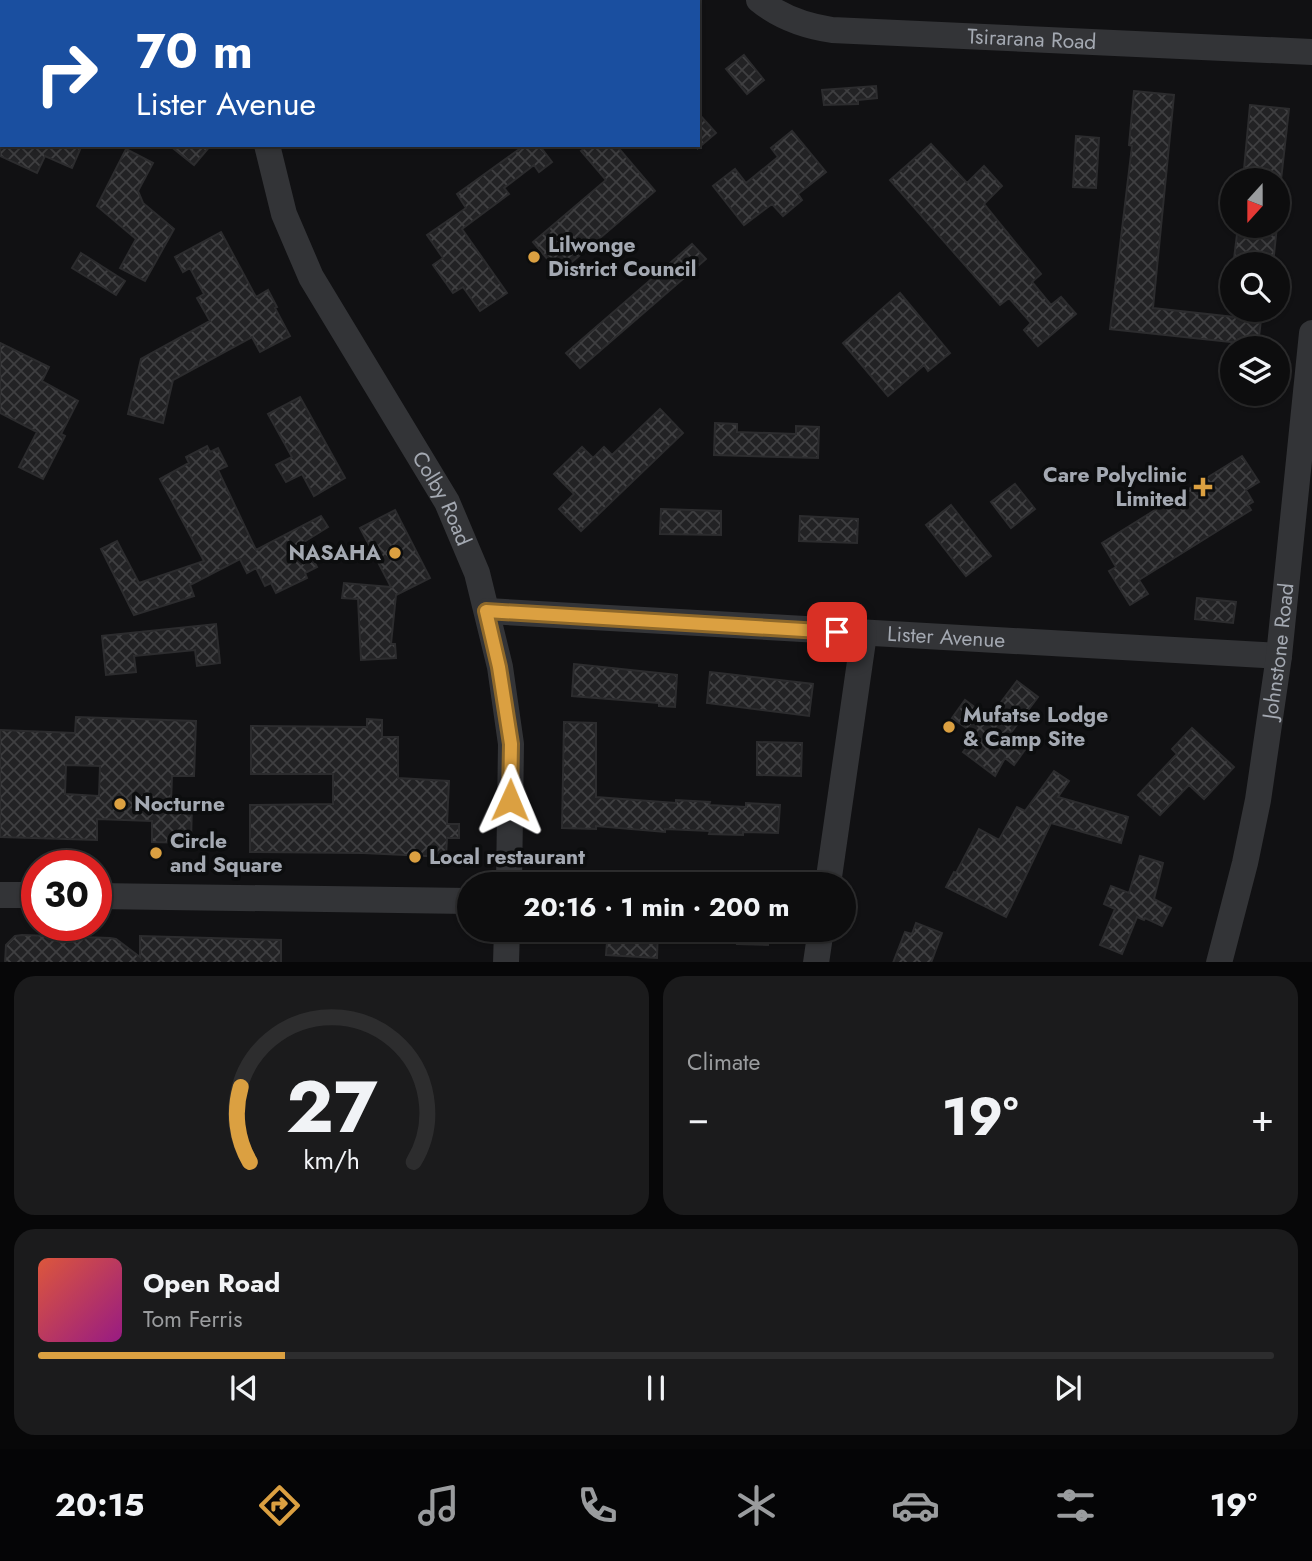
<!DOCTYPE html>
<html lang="en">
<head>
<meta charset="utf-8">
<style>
	body { margin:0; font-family:Jost,sans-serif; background:#1b1b1c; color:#f1f3f6; height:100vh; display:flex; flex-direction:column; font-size:26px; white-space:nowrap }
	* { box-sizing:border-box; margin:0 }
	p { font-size:23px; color:#9a9c9e }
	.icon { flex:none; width:38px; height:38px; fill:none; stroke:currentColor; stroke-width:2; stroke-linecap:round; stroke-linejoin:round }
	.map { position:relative; height:962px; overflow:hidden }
	.side { display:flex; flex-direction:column; gap:14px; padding:14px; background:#070708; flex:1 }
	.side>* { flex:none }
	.guide { position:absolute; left:0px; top:0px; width:700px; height:147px; box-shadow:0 2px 5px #0004,0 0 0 2px #2d2d2e; background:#1a4fa0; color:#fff; overflow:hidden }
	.needle { width:46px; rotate:201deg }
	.fabs { position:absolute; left:1220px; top:168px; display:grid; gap:14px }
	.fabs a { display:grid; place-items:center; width:70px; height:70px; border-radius:50%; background:#0d0d0e; box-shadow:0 2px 5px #0004,0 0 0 2px #2d2d2e; font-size:35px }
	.speed { position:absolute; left:21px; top:850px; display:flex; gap:14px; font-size:35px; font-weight:700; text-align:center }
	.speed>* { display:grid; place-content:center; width:91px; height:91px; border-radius:50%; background:#0d0d0e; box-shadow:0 2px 5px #0004,0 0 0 2px #2d2d2e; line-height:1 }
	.speed .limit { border:10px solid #d22; background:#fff; color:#111 }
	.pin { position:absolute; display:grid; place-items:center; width:60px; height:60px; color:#fff; margin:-30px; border-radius:14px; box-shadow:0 4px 10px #0006 }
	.me { position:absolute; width:77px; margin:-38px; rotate:1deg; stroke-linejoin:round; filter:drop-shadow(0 0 5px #0008) }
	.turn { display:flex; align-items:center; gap:24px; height:147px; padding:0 21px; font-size:32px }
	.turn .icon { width:91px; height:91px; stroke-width:2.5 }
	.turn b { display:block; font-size:49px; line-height:60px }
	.big { font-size:52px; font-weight:700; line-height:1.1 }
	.side .card { flex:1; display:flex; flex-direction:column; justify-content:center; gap:10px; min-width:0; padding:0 24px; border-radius:21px; background:#1b1b1c }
	.side .dial { align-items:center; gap:0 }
	.dial svg { height:182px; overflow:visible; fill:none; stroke:#2d2d2e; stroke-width:7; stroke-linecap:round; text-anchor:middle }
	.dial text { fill:#f1f3f6; stroke:none }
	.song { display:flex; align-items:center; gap:21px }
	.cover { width:84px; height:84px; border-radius:10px; background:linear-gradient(135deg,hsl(10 70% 55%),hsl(310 70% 35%)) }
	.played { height:7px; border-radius:4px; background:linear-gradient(90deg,#dba041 20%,#2d2d2e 20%) }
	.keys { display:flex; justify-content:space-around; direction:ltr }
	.heat { display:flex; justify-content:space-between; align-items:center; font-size:38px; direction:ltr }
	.side .tiles { flex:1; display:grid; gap:14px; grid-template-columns:1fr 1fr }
	.card:last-child { grid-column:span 2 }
	.trip { position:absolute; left:457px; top:872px; width:399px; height:70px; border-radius:35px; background:#0d0d0e; box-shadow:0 2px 5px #0004,0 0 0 2px #2d2d2e; font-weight:700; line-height:70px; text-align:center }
	.tabs { display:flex; height:112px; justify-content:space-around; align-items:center; background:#050506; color:#9a9c9e }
	.tabs .icon { width:49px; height:49px }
	.tabs .active { color:#dba041 }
	.tabs b { font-size:32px; color:#f1f3f6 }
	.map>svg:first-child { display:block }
</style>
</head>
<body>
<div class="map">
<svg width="1312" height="963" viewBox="0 0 1312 963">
	<defs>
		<pattern id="building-cross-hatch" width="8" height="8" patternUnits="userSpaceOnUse" patternTransform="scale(1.75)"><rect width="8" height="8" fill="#222224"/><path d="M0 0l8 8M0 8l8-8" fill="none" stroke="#3f3f41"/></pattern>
	</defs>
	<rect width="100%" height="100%" fill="#111113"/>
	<path fill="url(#building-cross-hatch)" stroke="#2c2c2e" stroke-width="2" fill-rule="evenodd" d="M744,55L764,80L747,94L726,69Z
		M876,86L877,98L858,100V104L824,105L822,90Z
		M1134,91L1174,95L1153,308L1261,320L1258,345L1110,329L1132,146L1129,145Z
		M1250,105L1289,109L1281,180H1243Z
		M698,113L716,133L698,148Z
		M792,131L826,172L798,194L802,200L783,216L772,204L744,225L713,186L735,169L746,183L778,157L771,148Z
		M1076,136L1099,138L1096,188L1073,187Z
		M931,144L967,183L984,166L1002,186L984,204L1041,274L1032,282L1051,305L1061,297L1076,314L1038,346L1024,330L1031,323L1009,298L1000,305L890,180Z
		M0,145H82L72,168L45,156L37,173L0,156Z
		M169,145H211L194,165Z
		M525,145H539L552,162L539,172L534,165L504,188L509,194L462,229L507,293L480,311L463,287L453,293L433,265L443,258L427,235L466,208L457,194Z
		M589,145H616L655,191L559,273L533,242L606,180L581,151Z
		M126,149L153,163L138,191L143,203L174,229L145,281L120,268L136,239L97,206Z
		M1238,226H1277L1273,264L1234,259Z
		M221,232L256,297L268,290L277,307L275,308L290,336L260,352L252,337L173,380L163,423L128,414L141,359L210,321L197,298L204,294L190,268L183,272L175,257Z
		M692,244L706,259L580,368L566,353Z
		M81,253L125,281L116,295L72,268Z
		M900,293L950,353L928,371L924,365L888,396L843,343Z
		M0,343L49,367L42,381L78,401L61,434L65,436L43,479L19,467L37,432L0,413Z
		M300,397L345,478L314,496L302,474L286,482L276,465L292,457L268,414Z
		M660,409L683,433L581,531L559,509L574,494L554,474L582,447L593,458L604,447L612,455Z
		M715,423L737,424V432L796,434V426L819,427L818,458L714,455Z
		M207,446L210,452L218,448L227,466L218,470L256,550L321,516L328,527L304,542L317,567L305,573L307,578L276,593L271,583L265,586L256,568L247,573L240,559L190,585L194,596L134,615L101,549L117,541L139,583L204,561L160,479L189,463L186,457Z
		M1242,456L1259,482L1246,490L1253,502L1248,505L1251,510L1139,580L1148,594L1130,605L1109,571L1116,567L1102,543Z
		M1015,484L1035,509L1011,528L991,502Z
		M951,505L991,556L966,576L926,525Z
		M661,509L721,511V535L660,534Z
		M395,510L430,578L396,595L391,644H395L396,658L361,660L358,599L342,598L344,583L391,587L360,528Z
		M800,516L858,519L857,543L799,541Z
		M1197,598L1236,602L1233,623L1195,619Z
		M216,624L220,663L197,666L195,650L134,656L136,672L106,675L102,636Z
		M574,664L677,675L675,707L659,706V703L572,696Z
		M710,672L813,684L809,716L707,703Z
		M1017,681L1038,697L1010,734L1027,747L1014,765L1005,758L995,776L963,752L976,735L952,718L965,700L989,718Z
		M76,717L196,721L194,776H172L171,803H192L191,843L152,842V821L97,819V840L0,837V730L75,733ZM66,765L100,766L99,796L65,794Z
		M367,719L382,720V737H398V778L449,781L447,824H459V838H447L446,857L363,853L250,852V805L333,804V774H251V726L367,727Z
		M564,722L596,723V797L676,803V800L710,802L709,805L746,807V803L780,805L778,833L743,832V835L709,834L710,831L665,829V832L596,826V829L562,828Z
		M1192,728L1234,767L1204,799L1189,785L1160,815L1138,795L1177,754L1172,749Z
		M757,742L802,743L801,776L757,775Z
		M1054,771L1069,781L1058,797L1128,817L1121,843L1051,823L1006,917L946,887L954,872L956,873L979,829L999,840L1017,807L1025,811Z
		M1140,856L1163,863L1154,899L1171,908L1162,926L1145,918L1144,920L1137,917L1122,954L1100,945L1115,909L1104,904L1111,886L1129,893Z
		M916,923L942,933L931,963H893L905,932L912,934Z
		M608,929H658L657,958L606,955Z
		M738,929H769L768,945L737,944Z
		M22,935L110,938L116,939L140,957V936L281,940V963H5L6,945L15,936Z"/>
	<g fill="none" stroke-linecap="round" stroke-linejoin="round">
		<g stroke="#333437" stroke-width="26">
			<path d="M249,0V2"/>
			<path id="s1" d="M759,0C781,18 805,26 832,30L1312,52"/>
			<path id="s2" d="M267,145L284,214L311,277L447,502L477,573L500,667L511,744L509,884"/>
			<path id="s3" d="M487,611L1279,656"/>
			<path d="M828,884L864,634"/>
			<path d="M0,895H37"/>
			<path d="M96,896L469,901"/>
			<path d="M506,963L507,929"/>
			<path d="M816,963L821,929"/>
			<path id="s4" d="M1219,963L1245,863L1258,800L1279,656L1312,333"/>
		</g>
		<path stroke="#4f5156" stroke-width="33" d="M59,0L103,2
			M209,2L230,0"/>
	</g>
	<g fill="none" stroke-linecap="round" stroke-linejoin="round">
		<g stroke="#8e682a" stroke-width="18">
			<path id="route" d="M510,800L511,744L499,667L486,611L837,632"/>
		</g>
		<use href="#route" stroke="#dba041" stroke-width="12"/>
	</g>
	<g fill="#dba041" stroke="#0c0d0e" stroke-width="2.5">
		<circle cx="534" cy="257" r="7"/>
		<path d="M1199.5 476.5h7v7h7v7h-7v7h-7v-7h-7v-7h7z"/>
		<circle cx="395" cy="553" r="7"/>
		<circle cx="949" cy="727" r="7"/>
		<circle cx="120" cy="804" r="7"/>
		<circle cx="156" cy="853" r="7"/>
		<circle cx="415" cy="857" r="7"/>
	</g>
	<g text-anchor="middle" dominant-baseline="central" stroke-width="7" stroke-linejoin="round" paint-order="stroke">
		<g font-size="21" fill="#a4a9b2" stroke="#0c0d0e">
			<text stroke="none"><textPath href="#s1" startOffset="280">Tsirarana Road</textPath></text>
			<text stroke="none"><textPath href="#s2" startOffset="397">Colby Road</textPath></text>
			<text stroke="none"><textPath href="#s3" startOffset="460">Lister Avenue</textPath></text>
			<text stroke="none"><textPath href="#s4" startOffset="318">Johnstone Road</textPath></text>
		</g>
		<g font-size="21" font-weight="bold" fill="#a4a9b2" stroke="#0c0d0e" text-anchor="start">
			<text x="548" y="245">Lilwonge<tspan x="548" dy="24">District Council</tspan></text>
			<text x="1187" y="475" text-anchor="end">Care Polyclinic<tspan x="1187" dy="24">Limited</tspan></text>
			<text x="381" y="553" text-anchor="end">NASAHA</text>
			<text x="963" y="715">Mufatse Lodge<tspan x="963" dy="24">&amp; Camp Site</tspan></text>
			<text x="134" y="804">Nocturne</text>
			<text x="170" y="841">Circle<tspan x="170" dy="24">and Square</tspan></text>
			<text x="429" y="857">Local restaurant</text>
		</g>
	</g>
</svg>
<div class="fabs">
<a><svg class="needle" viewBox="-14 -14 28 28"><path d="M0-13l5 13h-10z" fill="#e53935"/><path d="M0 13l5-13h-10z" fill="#9a9c9e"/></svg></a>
<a><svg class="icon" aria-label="search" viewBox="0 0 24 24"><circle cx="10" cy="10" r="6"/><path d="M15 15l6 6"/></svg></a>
<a><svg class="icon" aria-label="layers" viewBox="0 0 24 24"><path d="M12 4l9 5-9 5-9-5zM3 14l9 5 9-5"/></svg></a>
</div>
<div class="speed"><div class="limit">30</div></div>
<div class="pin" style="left:837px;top:632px;background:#d93025"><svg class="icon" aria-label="arrive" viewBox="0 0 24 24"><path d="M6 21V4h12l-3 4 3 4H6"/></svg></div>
<svg class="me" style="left:510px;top:800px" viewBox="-20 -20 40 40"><path d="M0-17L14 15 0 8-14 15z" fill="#dba041" stroke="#fff" stroke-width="4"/></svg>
<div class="trip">20:16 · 1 min · 200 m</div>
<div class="guide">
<div class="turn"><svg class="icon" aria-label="right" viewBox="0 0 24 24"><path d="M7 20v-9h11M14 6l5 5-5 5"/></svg><div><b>70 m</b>Lister Avenue</div></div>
</div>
</div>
<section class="side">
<div class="tiles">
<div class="card dial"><svg viewBox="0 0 100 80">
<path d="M14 69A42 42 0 1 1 86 69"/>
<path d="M14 69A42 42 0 0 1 10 36" stroke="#dba041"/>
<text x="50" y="56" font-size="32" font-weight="700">27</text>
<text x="50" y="72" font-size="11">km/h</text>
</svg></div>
<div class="card"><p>Climate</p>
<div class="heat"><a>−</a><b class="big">19°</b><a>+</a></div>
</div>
<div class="card">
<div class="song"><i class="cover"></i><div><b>Open Road</b><p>Tom Ferris</p></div></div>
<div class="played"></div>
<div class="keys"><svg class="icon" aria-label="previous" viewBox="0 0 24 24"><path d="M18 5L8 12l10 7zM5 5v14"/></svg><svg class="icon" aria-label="pause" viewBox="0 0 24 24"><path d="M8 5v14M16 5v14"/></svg><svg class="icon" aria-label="next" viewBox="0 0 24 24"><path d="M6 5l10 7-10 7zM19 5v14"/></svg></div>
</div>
</div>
</section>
<nav class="tabs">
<b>20:15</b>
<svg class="icon active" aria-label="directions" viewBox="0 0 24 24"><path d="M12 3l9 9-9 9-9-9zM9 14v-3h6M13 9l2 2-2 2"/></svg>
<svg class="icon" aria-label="music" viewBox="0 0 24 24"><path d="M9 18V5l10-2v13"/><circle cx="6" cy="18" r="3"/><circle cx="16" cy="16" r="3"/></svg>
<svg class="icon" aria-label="phone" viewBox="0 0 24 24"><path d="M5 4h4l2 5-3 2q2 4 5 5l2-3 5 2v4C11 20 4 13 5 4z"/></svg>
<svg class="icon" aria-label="climate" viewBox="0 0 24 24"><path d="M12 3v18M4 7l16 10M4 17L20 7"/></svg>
<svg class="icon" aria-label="car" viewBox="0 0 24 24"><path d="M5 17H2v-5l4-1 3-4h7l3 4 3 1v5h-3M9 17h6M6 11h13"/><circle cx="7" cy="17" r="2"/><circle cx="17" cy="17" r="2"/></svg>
<svg class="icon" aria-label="filters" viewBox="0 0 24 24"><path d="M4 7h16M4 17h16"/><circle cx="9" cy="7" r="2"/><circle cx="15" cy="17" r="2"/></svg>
<b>19°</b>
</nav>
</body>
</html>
